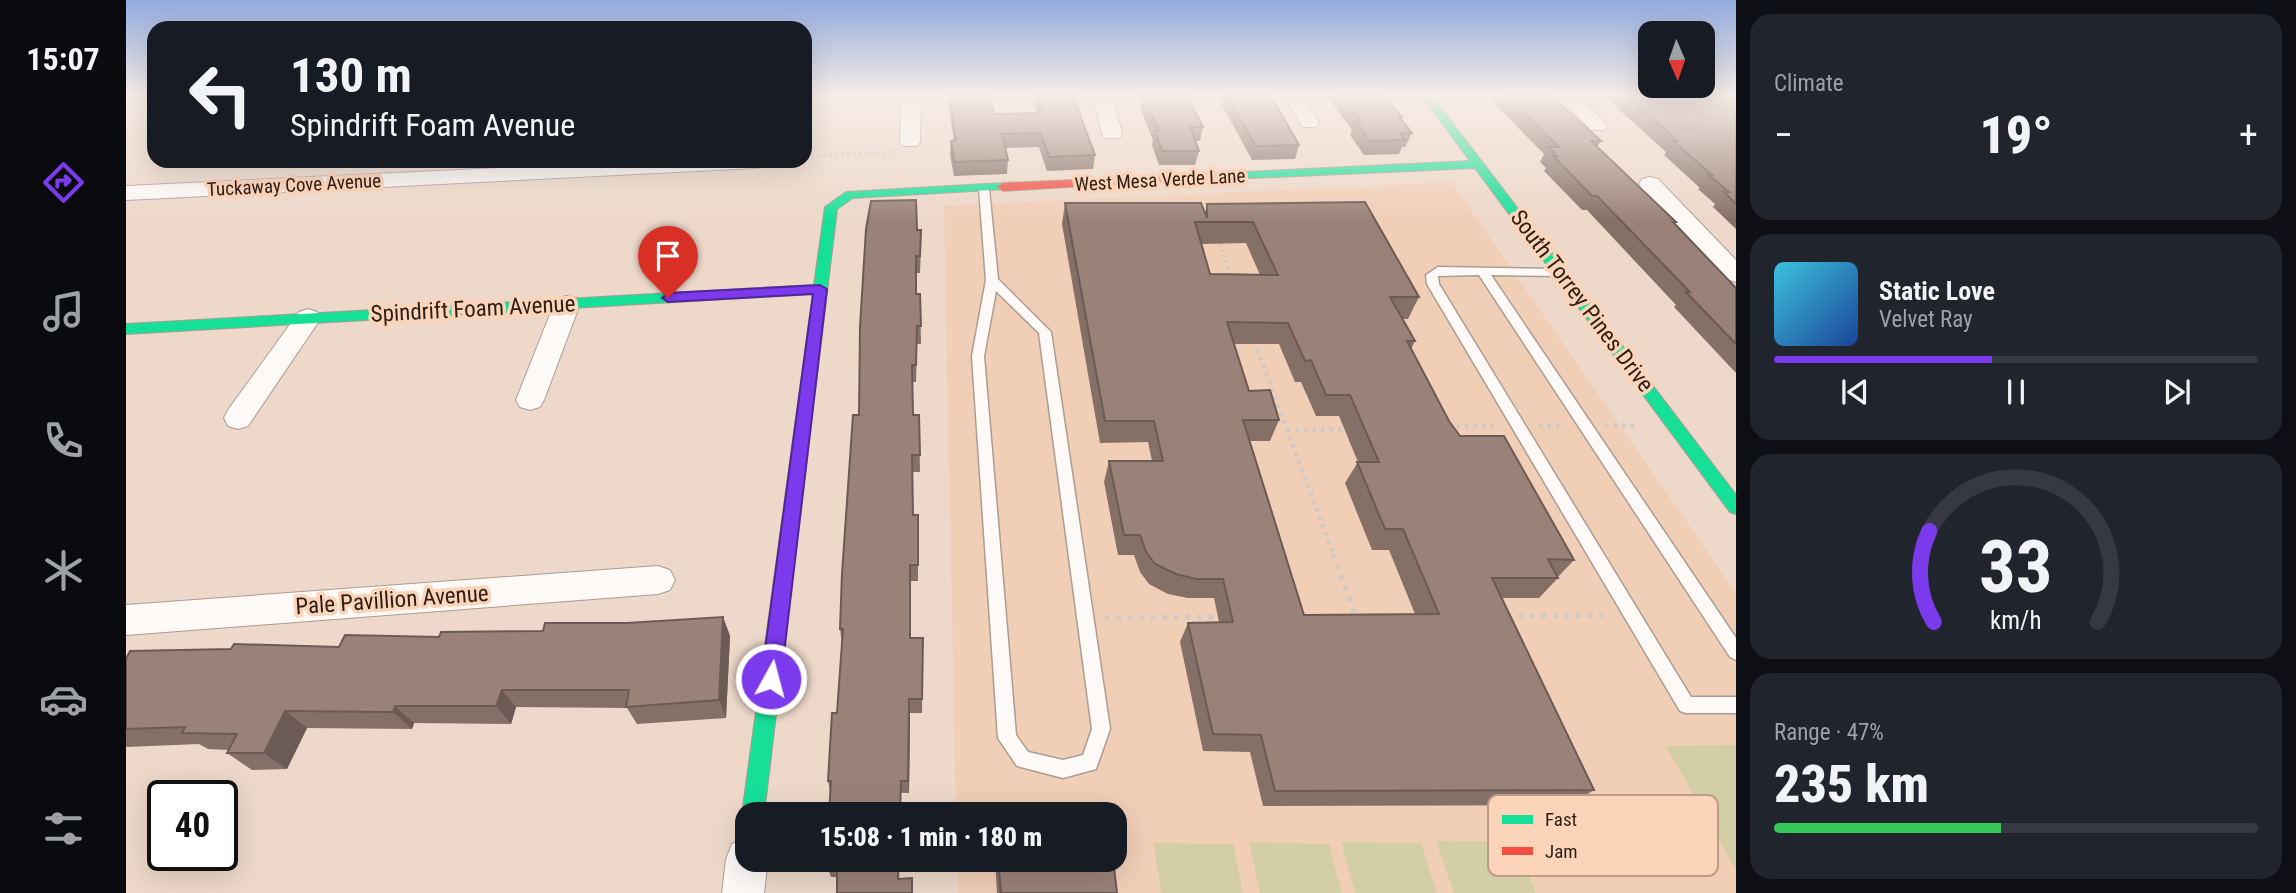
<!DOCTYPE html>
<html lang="en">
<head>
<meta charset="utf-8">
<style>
	body { margin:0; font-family:"Roboto Condensed",sans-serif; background:#20242c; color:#f1f3f6; height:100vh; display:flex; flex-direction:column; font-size:26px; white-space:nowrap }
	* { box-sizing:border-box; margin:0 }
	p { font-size:23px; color:#9ea1a6 }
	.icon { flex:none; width:38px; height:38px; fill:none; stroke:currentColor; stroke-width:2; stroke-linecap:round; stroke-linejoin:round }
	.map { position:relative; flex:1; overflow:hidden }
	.side { display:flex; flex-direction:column; gap:14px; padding:14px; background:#0d0f14; width:560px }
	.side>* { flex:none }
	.guide { position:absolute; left:21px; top:21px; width:665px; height:147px; border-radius:21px; box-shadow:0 7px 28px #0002; background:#171b24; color:#f1f3f6; overflow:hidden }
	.needle { width:46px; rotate:178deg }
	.controls { position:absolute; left:1512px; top:21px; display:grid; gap:14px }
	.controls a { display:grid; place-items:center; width:77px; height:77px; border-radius:14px; background:#171b24; box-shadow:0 7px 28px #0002; font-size:35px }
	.speed { position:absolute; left:21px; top:780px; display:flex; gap:14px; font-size:35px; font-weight:700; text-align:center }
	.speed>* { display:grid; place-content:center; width:91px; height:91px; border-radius:50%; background:#171b24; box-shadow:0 7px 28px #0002; line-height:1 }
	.speed .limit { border:4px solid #111; border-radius:10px; background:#fff; color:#111 }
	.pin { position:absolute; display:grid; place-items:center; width:60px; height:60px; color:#fff; margin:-72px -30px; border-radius:50% 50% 50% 0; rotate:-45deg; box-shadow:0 0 7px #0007 }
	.pin .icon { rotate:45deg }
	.me { position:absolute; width:77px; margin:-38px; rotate:7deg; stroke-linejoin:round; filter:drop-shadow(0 0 5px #0008) }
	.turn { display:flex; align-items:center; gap:24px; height:147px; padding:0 28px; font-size:32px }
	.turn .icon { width:91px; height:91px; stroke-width:2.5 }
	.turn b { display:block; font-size:49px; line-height:60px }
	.big { font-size:52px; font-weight:800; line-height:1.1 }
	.side .widget { flex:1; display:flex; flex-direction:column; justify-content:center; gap:10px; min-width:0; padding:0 24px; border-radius:21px; background:#20242c }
	.side .dial { align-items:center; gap:0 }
	.dial svg { height:182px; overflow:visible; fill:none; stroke:#363941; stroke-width:7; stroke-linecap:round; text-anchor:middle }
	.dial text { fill:#f1f3f6; stroke:none }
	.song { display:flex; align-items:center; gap:21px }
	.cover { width:84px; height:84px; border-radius:10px; background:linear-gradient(135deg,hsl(190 70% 55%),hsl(220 70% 35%)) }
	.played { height:7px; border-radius:4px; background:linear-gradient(90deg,#7c3aed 45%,#363941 45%) }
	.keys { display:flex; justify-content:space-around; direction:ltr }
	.heat { display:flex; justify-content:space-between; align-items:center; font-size:38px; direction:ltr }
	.charge { height:10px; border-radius:5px; background:linear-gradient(90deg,#34c759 47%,#363941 0) }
	.trip { position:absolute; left:609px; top:802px; width:392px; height:70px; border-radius:21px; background:#171b24; box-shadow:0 7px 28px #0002; font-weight:800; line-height:70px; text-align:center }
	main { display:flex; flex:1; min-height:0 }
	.tabs { display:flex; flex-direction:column; width:126px; justify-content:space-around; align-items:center; background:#090b0e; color:#9ea1a6 }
	.tabs .icon { width:49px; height:49px }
	.tabs .on { color:#7c3aed }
	.tabs b { font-size:32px; color:#f1f3f6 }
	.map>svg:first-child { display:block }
</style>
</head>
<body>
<main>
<nav class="tabs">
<b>15:07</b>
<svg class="icon on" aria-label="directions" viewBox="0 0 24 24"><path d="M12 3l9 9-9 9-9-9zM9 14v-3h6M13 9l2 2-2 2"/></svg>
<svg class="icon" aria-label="music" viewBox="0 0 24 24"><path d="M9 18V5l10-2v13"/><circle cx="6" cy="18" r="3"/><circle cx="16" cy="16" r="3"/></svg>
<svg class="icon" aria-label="phone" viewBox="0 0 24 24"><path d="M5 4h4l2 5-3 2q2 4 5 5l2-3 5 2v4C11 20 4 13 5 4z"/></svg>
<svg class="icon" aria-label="climate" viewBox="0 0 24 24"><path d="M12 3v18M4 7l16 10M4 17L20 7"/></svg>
<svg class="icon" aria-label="car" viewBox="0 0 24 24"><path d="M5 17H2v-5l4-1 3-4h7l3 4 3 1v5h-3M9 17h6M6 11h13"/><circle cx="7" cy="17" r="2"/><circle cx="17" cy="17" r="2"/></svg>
<svg class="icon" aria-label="filters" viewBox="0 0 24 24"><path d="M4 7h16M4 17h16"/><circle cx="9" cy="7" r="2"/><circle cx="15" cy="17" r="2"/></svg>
</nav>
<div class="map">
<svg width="1610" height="893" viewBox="0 0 1610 893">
	<rect width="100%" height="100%" fill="#edd8c9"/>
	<path fill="#f1ceb6" d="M1325,182L1610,593V893H832L831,859H989V814H830L818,206Z"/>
	<path fill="#d3cea6" d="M1610,745V870L1540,746Z
		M1310,841L1390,842L1410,893H1328Z
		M1123,842L1203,844L1216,893H1134Z
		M1215,842L1295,843L1311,893H1229Z
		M1028,843L1107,844L1117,893H1035Z"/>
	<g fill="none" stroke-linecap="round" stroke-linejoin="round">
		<g stroke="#ad9c91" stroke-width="3">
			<path id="lane" d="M858,186L863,189L872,279L925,332L984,729L970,769L937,778L891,766L872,738L846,356L860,280L853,189ZM870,291L913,333L966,729L957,755L937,760L902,752L890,735L858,356Z
				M1312,267L1436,269V275L1432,276L1365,275L1610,638V660L1604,657L1353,275L1312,276L1313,284L1565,697H1610V713H1560L1554,711L1301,284L1300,275Z"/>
		</g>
		<g stroke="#ad9c91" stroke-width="2">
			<path id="street" d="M775,96H795L794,142L791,146H777L774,142Z
				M967,96H986L996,134L993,138H979L976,134Z
				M1158,96H1176L1193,123L1190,127H1176Z
				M1433,96H1453L1482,126L1479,130H1465Z
				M518,161L640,162L637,167L629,168L0,200V186Z
				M1524,177L1532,179L1610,260V282L1601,279L1516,189L1513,184L1516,179Z
				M441,296L450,298L454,304L418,400L414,407L404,410L394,407L390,400L428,304L432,298Z
				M182,309L191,312L195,318L122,426L112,429L102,426L98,418L102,410L173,312Z
				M532,566L544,570L549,580L544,590L532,594L0,635V605Z
				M621,838V859H642L638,893H596L600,859L606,844Z"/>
		</g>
		<g stroke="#ad9c91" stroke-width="2">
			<path id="fast" d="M1296,96H1306L1610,495V514L1604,512L1349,168L1037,182L1031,179L1037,176L1344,161Z
				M877,183L883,187L881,189L727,198L711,209L638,814H621V822L616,814L687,294L0,334V324L688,285L699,207L720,192Z"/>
		</g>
		<g stroke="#ad9c91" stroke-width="2">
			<path id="jam" d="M1037,176L1041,177V181L877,191L871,187L877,183Z"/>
		</g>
		<path stroke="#d0cac6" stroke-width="3.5" stroke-dasharray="2.5 3.5" stroke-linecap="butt" d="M679,156L769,152
			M1092,238L1107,280"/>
		<path stroke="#d0cac6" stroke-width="4.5" stroke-dasharray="3.5 5" stroke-linecap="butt" d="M1128,341L1208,556
			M1413,426H1439
			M1479,426H1513
			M1322,427L1373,426
			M1161,430L1222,429"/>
		<path stroke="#d0cac6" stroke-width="5" stroke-dasharray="4.5 7" stroke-linecap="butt" d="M1207,554L1230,617
			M1381,616L1484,615
			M979,618L1096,617"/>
		<use href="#lane" fill="#fcf9f7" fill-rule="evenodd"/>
		<use href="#street" fill="#fcf9f7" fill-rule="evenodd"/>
		<use href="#fast" fill="#16e098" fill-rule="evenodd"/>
		<use href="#jam" fill="#f24e42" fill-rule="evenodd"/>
	</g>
	<path fill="#847067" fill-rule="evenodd" d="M821,96H864L868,114L911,113L906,96H949V99L969,155L967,169L921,171L913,147L879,148L882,160L881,174L828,176L824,155L825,141H828Z
		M1012,96H1061L1077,127L1074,141H1069L1073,151L1069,165H1033L1026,145L1027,140L1014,108L1015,103Z
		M1091,96H1145L1173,145L1169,159L1126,160Z
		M1201,96H1258L1276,117L1275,119L1286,133L1279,147H1276L1273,154L1238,155L1224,135L1226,130Z
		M1364,96H1426L1475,141L1471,147L1550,222L1549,224L1610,288V373L1548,307L1550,305L1461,210H1456L1418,171L1420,168L1414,162L1418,154L1363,98Z
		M1478,96H1610V229L1587,207L1589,204L1572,189L1574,188L1538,155L1540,152Z
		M1239,202L1293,297L1282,319H1277L1289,341L1285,349L1323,421L1334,436L1448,560L1432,577V578L1413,598H1376L1468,790L1444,805L1137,806L1124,752L1077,751L1054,642L1062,623L1093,622L1088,598H1062L1042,594L1023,584L1014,572L1008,555H992L978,482L983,461H1026L1022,442L974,443L936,224L939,203L1079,213L1081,204ZM1120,243L1134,275L1084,274L1075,244ZM1108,344H1153L1169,382H1175L1190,416H1213L1232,462L1219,483L1246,550H1263L1289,614L1178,615L1123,441H1144L1153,420L1123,391Z
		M791,230L795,247L794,273H790V294H794L795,344H791L790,382H787V415H793L794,472H787V515H792V581H784V638H797L796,713H784L783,793L704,791L702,781L711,713L716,644L714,629L733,415Z
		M597,617L604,636L600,718L511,724L501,708L390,707L385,724L288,723L286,729L181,728L161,769L126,770L101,753L103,750L82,749L73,744L0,747V659L213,647L313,637L417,631L501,623Z
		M702,859L774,878H786V893H711V877H705L701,866Z
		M869,859H987L991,893H871Z"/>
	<path fill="#6c5b54" d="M597,617L604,636L600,718L593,700Z
		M376,690L390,707L385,724L370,706Z
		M783,699L784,713L783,793L782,781Z
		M269,706L288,723L286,729L267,712Z
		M159,711L181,728L161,769L138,753Z"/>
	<path fill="#9a8278" stroke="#6c5b54" stroke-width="2" fill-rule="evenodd" d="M823,96H864L868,114L917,113L911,96H947L969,155L923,157L915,133L876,134L882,160L828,162L825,141L830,140Z
		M1017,96H1061L1077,127H1064L1073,151H1036L1029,131H1033Z
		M1101,96H1145L1173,145L1130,146Z
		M1216,96H1258L1276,117H1273L1286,133H1274L1279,140L1244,141L1229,121H1235Z
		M1381,96H1426L1475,141H1465L1550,222H1547L1610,288V344L1560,292H1564L1471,196H1466L1427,156H1431L1422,147H1433Z
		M1501,96H1610V204L1598,192H1603L1583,175H1586L1547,141H1552Z
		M790,200L791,230H795L794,256H790V294H794L795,326H791L790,365H786L787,415H793L794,455H786L787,515H792V565H784V638H797L796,699H783L782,781H775L774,814H703L705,781H702L706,713H711L717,629H714L716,574L727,415H733L734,327L740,229L745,201Z
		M1239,202L1293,297H1264L1289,341H1281L1323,421L1334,436H1378L1448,560L1422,559L1432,578H1366L1468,790L1149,791L1135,735L1087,734L1062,623L1107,622L1097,579H1070L1050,574L1029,564L1020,552L1014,535H998L983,461H1037L1028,421H979L939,203H1075L1081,218V204ZM1069,222H1127L1152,275L1084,274ZM1101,322L1162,323L1179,361L1185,360L1200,395H1224L1253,462H1231L1259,529H1277L1313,614L1178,615L1117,420H1153L1144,390L1123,391Z
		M597,617L593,700L500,707L503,690H376L370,706H269L267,712L159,711L138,753H101L111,734L56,733L59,727L0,729V659L4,651L105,649L108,644L213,647L219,635L313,637L315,632L417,631L419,623H501Z
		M927,803L980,807L981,814H869V805Z
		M702,859H773L772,879L786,878V893H711V866H701Z
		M872,859H987L991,893H875Z"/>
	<linearGradient id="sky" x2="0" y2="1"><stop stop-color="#92abde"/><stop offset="0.43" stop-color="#f7ede7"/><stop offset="1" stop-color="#f7ede7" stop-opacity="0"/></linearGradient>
	<rect width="1610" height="221" fill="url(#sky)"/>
	<path fill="#7c3aed" stroke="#51269a" stroke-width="2" d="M694,285L701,289L655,679L652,686L645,688L638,686L635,679L687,294L542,302L536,298L542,293Z"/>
	<g text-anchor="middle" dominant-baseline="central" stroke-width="7" stroke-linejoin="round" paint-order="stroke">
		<g font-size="19" fill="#2d1e15" stroke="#fcd4ba">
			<text transform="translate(1034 180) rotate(-3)">West Mesa Verde Lane</text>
			<text transform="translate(168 185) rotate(-3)">Tuckaway Cove Avenue</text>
		</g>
		<g font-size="23" fill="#2d1e15" stroke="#fcd4ba">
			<text transform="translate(1456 301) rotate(53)">South Torrey Pines Drive</text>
			<text transform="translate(347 309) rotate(-3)">Spindrift Foam Avenue</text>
			<text transform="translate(266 600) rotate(-4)">Pale Pavillion Avenue</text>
		</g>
	</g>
	<rect x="1362" y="795" width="230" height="81" rx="10" fill="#fcd4ba" stroke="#be9d88" stroke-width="2"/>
	<rect x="1376" y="815" width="31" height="9" fill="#16e098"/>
	<rect x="1376" y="847" width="31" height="8" fill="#f24e42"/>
	<g font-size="19" fill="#2d1e15">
		<text x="1419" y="826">Fast</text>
		<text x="1419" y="858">Jam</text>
	</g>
</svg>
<div class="controls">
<a><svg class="needle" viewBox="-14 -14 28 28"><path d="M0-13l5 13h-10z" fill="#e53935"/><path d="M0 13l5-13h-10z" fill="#9ea1a6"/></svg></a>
</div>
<div class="speed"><div class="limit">40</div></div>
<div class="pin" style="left:542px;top:298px;background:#d93025"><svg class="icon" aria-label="arrive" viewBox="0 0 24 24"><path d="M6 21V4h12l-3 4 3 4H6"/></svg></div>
<svg class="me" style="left:645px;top:679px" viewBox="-20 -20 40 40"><circle r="17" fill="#7c3aed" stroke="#fff" stroke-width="3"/><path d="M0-11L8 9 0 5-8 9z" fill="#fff"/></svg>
<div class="trip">15:08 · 1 min · 180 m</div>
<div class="guide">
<div class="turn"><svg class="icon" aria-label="left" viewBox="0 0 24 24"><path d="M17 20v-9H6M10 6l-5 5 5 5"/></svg><div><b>130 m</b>Spindrift Foam Avenue</div></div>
</div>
</div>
<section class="side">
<div class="widget"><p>Climate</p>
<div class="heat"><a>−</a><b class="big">19°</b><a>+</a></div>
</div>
<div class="widget">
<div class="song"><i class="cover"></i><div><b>Static Love</b><p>Velvet Ray</p></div></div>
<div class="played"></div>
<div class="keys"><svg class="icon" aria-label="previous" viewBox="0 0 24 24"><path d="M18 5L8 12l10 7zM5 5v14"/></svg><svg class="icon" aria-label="pause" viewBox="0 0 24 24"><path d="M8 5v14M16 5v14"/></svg><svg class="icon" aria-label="next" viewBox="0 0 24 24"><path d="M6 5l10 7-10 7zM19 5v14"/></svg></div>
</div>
<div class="widget dial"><svg viewBox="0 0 100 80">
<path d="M14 69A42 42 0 1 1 86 69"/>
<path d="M14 69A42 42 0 0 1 12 29" stroke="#7c3aed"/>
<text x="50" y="56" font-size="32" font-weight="700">33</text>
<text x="50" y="72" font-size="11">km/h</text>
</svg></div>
<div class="widget"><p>Range · 47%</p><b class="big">235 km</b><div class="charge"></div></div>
</section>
</main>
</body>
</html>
